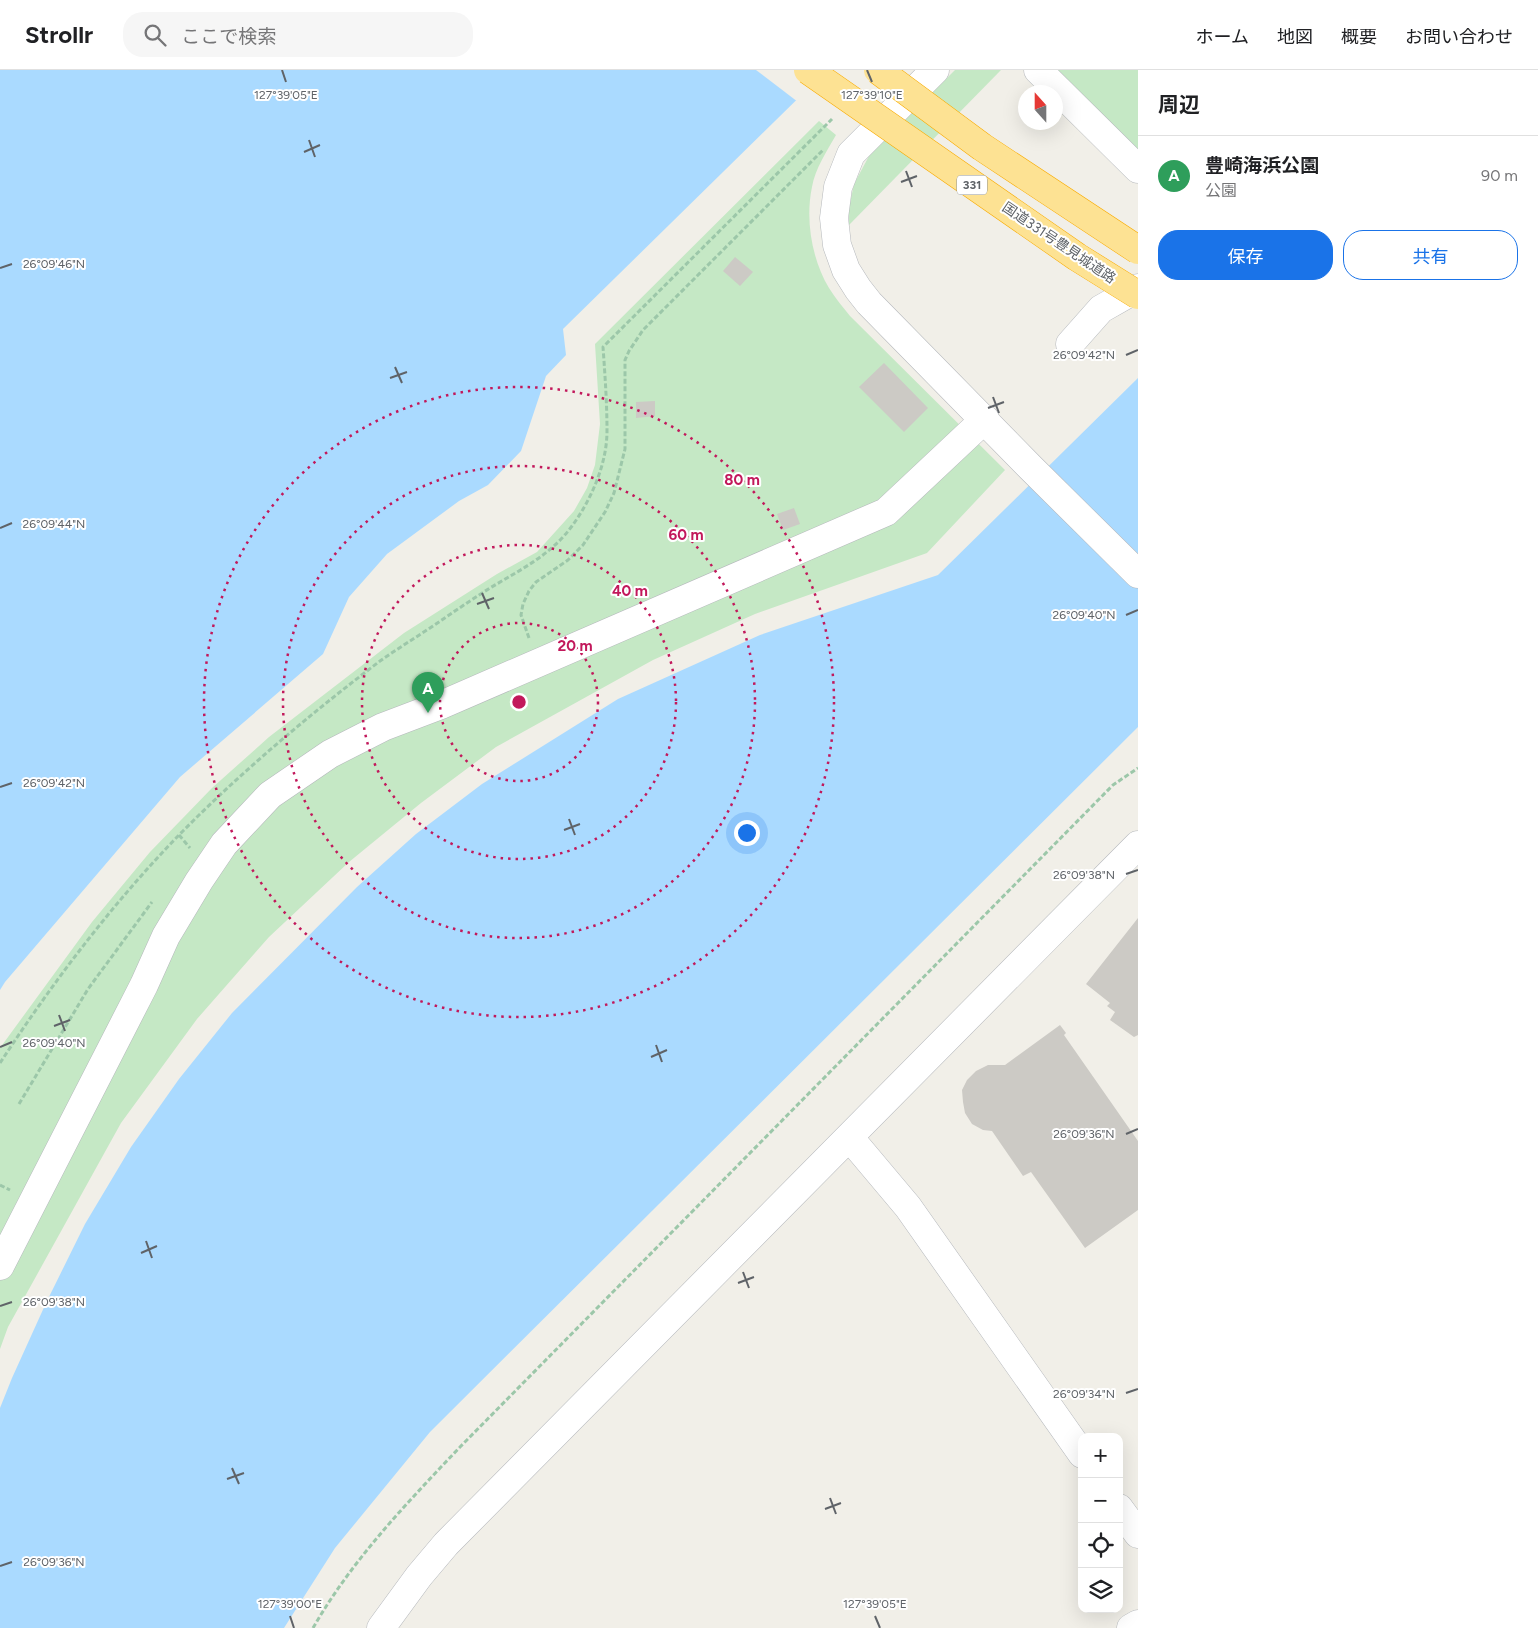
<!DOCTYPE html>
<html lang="ja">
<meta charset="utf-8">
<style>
:root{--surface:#fff;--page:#f6f6f6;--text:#202124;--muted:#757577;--line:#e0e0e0;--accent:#1a73e8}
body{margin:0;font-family:Figtree,"Noto Sans JP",sans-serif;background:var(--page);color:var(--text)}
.controls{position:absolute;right:15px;bottom:15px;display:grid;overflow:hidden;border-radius:10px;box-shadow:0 5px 20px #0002}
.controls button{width:45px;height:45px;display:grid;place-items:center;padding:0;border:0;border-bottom:1px solid var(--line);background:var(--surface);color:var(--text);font:25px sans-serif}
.compass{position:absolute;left:1018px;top:15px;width:45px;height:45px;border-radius:50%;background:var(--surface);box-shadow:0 5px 20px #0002;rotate:339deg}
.you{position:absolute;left:746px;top:762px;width:18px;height:18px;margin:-12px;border:4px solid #fff;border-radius:50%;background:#1a73e8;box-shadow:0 0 0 8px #1a73e833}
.badge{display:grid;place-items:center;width:32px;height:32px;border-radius:50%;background:var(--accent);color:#fff;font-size:16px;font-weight:700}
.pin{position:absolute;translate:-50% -41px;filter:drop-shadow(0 1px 2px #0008)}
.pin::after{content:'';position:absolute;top:26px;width:18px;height:15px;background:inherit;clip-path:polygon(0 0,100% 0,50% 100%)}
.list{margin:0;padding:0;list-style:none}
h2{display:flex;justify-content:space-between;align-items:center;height:65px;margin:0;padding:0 20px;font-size:21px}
h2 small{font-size:16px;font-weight:400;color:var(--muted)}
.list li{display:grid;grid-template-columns:32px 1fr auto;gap:15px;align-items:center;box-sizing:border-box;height:80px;padding:0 20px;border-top:1px solid var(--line)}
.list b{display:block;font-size:19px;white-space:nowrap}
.list p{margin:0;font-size:16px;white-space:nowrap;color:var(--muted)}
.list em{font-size:16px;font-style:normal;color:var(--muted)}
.actions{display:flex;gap:10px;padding:15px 20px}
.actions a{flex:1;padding:11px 0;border:1px solid var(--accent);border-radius:20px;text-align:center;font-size:18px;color:var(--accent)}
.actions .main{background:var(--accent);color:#fff}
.icon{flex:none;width:28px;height:28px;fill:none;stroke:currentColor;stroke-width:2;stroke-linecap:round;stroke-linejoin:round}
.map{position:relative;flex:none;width:1138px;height:1558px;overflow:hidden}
header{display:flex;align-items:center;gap:30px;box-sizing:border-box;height:70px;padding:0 25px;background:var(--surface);border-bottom:1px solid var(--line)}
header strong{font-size:24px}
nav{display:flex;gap:28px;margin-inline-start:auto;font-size:18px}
.search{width:350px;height:45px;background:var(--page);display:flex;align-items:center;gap:12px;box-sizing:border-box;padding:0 18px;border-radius:20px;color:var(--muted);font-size:19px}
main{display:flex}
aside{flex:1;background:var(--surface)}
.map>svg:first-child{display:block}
</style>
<header>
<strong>Strollr</strong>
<div class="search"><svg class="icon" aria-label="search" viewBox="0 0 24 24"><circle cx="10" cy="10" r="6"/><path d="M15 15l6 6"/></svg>ここで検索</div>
<nav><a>ホーム</a><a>地図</a><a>概要</a><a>お問い合わせ</a></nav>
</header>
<main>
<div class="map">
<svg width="1138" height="1558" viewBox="0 0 1138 1558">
<rect width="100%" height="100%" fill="#f1efe8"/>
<!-- green -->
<g fill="#c5e8c5">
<polygon points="955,0 1001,0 849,155 849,138 854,114 869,86"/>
<polygon points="1057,0 1138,0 1138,82"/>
<path d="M819,51L836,65C827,81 815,99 812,117C805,150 812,190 829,218C835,228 843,237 850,246L1005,400L927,483L755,544L653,590L496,677L421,733L349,792L269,867L197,949L121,1053L8,1257L0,1279V978L92,852L150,782L212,718L269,667L404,563L497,504L537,482L574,441L587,418L595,395L600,354L595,274Z"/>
</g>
<!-- water -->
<g fill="#aadaff">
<polygon points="0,0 827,0 563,259 566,285 546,306 521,381 488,415 459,431 387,484 349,527 323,584 180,707 5,912 0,920"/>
<polygon points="1138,308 1138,657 430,1362 335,1478 284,1558 0,1558 0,1338 12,1308 46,1233 85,1154 131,1077 179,1009 232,943 357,817 416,764 482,714 618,629 760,565 938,505"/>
</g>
<!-- pier -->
<polygon fill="#f1efe8" points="756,0 830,0 798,32"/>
<!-- building -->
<g fill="#cccac5">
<polygon points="735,187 753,202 740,216 723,201"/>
<polygon points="884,293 928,338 904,362 859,317"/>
<polygon points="655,331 655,346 636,348 636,332"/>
<polygon points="794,438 800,454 783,460 777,444"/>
<polygon points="1138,848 1138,965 1134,967 1110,950 1115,942 1107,936 1110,933 1086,914"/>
<polygon points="1060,955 1066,963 1064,965 1138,1071 1138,1140 1085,1178 1031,1102 1023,1106 992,1061 983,1060 972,1054 965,1043 963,1032 962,1020 967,1010 976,1001 988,995 1005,995"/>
</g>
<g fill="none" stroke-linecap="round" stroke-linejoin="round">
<!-- minor casing -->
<g stroke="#b5b8bc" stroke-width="29">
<g id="minor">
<polyline points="935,0 851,84 838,117 834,148 837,175 846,200 858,219 869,233 1031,398 1138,504"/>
<polyline points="1038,0 1138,99"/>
<polyline points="1070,274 1101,239 1138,218"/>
<polyline points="850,1068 908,1137 1082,1384"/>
<polyline points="0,1196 144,915 166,866 199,811 224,774 270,725 330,684 383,657 441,635 886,442 985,349"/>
<polyline points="1119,1438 1138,1464"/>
<polyline points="381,1558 419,1506 446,1474 1138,775"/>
<polyline points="1131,1558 1138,1554"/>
</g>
</g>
<!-- path -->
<g stroke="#9cc7a9" stroke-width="3" stroke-dasharray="5 2.5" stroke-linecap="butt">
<polyline points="529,568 521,545 523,534 529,521 536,512 568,490 583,475 605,442 614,423 625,379 625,290 629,281 643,260 823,80"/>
<polyline points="179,765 190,778"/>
<path d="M0,993C53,912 112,834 179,765C241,702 309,645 380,591C397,579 415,568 433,556C452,543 471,530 490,518C520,500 551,485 572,456C591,430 607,394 607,361C607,333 605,305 603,277L832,49"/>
<polyline points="19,1034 88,919 152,832"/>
<polyline points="0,1115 10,1120"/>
<path d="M313,1558C352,1490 406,1434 460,1377L1113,715L1138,698"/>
</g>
<!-- minor -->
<use href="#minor" stroke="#fff" stroke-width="28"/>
<!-- highway-bridge casing -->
<g stroke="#f9ab00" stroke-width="29" stroke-linecap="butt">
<g id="highway-bridge">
<polyline points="808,0 1077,187 1138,225"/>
<polyline points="878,0 982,77 1138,180"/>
</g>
</g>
<!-- highway-bridge -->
<use href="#highway-bridge" stroke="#fde293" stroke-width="28"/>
</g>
<!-- ticks -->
<path fill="none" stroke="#5f6368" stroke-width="2" d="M282,0L286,12M867,0L872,12M309,70L315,87M304,82L320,75M906,101L912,117M901,112L917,106M0,198L12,194M1126,285L1138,280M395,297L402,313M390,308L407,302M993,327L999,343M988,338L1004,332M0,458L12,453M482,523L489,539M477,534L494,528M1126,545L1138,540M0,717L12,713M569,749L575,765M564,760L580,754M1126,804L1138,800M59,945L65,961M54,956L70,950M656,975L662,992M0,977L12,972M651,987L667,980M1126,1064L1138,1059M146,1171L152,1188M141,1183L157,1176M743,1202L749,1218M738,1213L754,1207M0,1236L12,1232M1126,1323L1138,1319M232,1398L239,1414M227,1409L244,1403M830,1428L836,1444M825,1439L841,1433M0,1496L12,1492M290,1546L294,1558M875,1546L880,1558"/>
<!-- distance rings -->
<g fill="none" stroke="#c2185b" stroke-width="2.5" stroke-dasharray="2.5 5">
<circle cx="519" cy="632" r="79"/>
<circle cx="519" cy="632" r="157"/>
<circle cx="519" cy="632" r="236"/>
<circle cx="519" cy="632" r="315"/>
</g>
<g text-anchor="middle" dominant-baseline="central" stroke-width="4" stroke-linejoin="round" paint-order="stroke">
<!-- shield labels -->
<rect fill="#fff" stroke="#8f9295" stroke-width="1" x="957" y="105.5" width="30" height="19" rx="4"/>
<g font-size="12" font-weight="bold" fill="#5f6368">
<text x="972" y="115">331</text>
</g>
<!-- street labels -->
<g font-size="14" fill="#5f6368" stroke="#fff">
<text transform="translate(1059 173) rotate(34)">国道331号豊見城道路</text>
</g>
</g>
<g font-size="12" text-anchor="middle" fill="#5f6368" stroke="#fff" stroke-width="4" stroke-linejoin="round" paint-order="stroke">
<text x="286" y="29">127°39'05"E</text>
<text x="872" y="29">127°39'10"E</text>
<text x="54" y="198">26°09'46"N</text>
<text x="1084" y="289">26°09'42"N</text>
<text x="54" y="458">26°09'44"N</text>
<text x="1084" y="549">26°09'40"N</text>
<text x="54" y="717">26°09'42"N</text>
<text x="1084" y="809">26°09'38"N</text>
<text x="54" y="977">26°09'40"N</text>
<text x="1084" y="1068">26°09'36"N</text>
<text x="54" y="1236">26°09'38"N</text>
<text x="1084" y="1328">26°09'34"N</text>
<text x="54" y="1496">26°09'36"N</text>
<text x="290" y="1538">127°39'00"E</text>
<text x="875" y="1538">127°39'05"E</text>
</g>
<circle cx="519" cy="632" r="8" fill="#c2185b" stroke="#fff" stroke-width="2.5"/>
<g font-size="15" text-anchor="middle" font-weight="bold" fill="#c2185b" stroke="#fff" stroke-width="4" stroke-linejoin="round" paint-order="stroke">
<text x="742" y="415">80 m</text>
<text x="686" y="470">60 m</text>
<text x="630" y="526">40 m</text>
<text x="575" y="581">20 m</text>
</g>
</svg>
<div class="controls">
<button>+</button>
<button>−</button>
<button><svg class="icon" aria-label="locate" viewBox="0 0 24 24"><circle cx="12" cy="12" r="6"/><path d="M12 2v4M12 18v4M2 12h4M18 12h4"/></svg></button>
<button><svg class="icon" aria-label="layers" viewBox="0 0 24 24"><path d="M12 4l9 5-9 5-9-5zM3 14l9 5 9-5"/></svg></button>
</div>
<svg class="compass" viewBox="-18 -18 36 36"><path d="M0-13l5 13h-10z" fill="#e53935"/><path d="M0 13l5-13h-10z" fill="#757577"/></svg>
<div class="you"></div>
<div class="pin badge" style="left:428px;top:643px;background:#2e9e5b">A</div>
</div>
<aside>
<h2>周辺<small></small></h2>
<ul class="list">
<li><span class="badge" style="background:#2e9e5b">A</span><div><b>豊崎海浜公園</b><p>公園</p></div><em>90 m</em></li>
</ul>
<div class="actions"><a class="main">保存</a><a>共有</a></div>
</aside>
</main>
